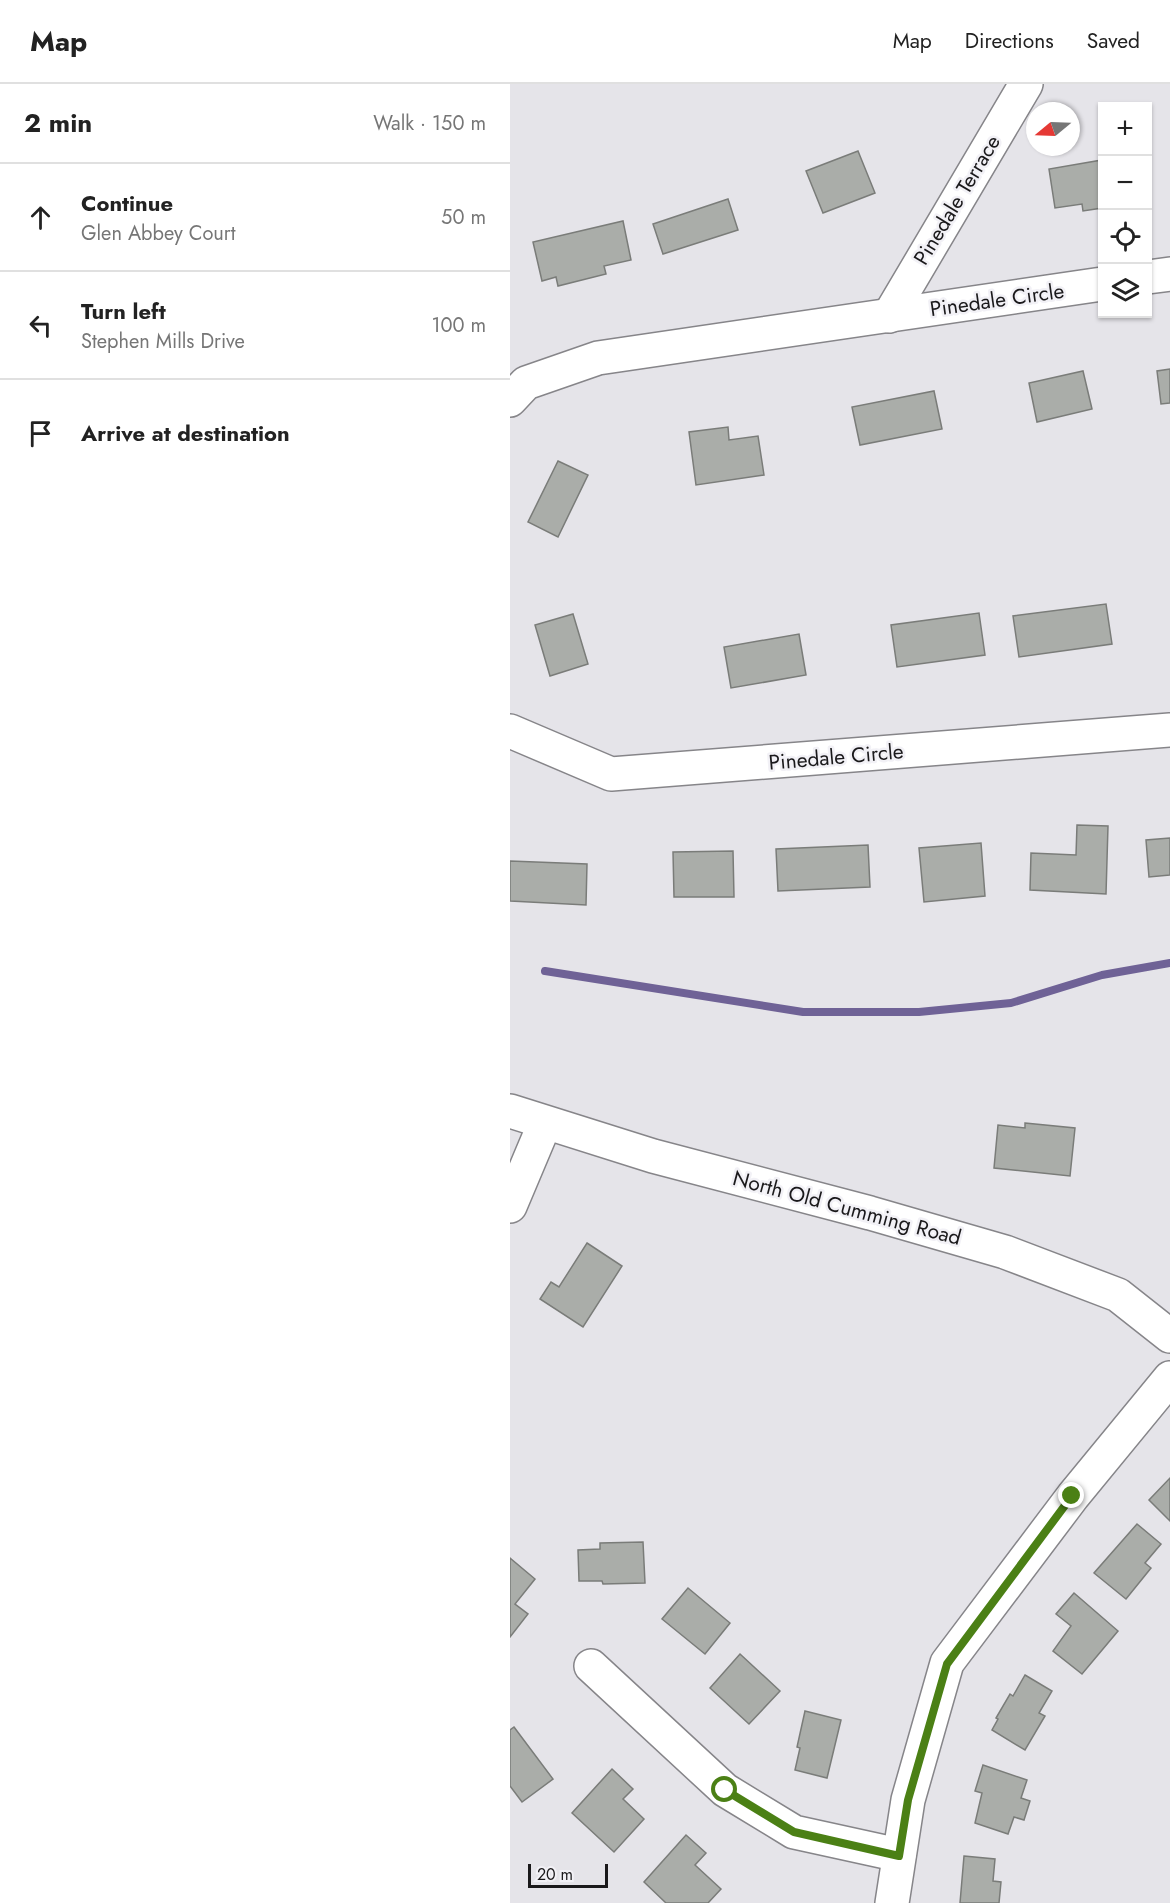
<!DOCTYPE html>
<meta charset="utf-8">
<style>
:root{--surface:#fff;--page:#f6f6f6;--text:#222;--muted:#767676;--line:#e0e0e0}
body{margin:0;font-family:Jost,sans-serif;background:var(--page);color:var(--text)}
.controls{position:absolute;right:18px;top:18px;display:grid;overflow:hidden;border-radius:0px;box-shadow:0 2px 4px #0004}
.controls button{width:54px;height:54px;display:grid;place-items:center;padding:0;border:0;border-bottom:2px solid var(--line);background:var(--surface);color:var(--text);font:30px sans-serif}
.compass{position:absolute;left:516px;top:18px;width:54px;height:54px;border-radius:50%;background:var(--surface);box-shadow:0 2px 4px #0004;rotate:251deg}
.scale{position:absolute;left:18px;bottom:15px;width:80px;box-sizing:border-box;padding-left:6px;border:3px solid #1a191b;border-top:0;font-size:16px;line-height:21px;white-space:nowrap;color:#1a191b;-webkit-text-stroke:4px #f2f1f6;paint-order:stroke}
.stop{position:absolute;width:18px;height:18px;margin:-14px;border:4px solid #4b8015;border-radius:50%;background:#fff}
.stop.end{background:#4b8015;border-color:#fff;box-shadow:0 2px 6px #0008}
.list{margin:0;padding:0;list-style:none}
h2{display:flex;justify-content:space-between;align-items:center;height:78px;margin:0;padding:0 24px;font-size:26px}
h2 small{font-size:20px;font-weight:400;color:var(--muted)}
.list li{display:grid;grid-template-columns:39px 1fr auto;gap:18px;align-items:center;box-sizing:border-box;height:108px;padding:0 24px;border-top:2px solid var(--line)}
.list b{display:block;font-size:22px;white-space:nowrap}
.list p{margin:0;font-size:20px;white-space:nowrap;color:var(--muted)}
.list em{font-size:20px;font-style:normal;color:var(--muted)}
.icon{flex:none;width:33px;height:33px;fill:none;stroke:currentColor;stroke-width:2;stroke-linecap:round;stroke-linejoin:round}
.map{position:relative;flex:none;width:660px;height:1819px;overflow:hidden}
header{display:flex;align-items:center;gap:36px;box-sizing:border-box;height:84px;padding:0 30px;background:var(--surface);border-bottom:2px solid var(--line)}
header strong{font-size:28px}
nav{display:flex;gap:33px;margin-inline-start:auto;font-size:21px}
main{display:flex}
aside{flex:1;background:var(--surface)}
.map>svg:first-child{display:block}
</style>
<header>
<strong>Map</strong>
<nav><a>Map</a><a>Directions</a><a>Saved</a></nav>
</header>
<main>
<aside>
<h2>2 min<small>Walk · 150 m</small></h2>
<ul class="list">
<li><svg class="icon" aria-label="ahead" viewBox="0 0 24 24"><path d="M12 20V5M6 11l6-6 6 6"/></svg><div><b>Continue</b><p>Glen Abbey Court</p></div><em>50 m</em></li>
<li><svg class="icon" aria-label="left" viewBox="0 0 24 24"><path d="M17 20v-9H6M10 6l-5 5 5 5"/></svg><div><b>Turn left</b><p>Stephen Mills Drive</p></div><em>100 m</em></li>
<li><svg class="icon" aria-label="arrive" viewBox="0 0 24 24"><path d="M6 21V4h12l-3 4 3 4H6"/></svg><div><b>Arrive at destination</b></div></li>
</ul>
</aside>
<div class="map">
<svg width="660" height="1819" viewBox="0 0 660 1819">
<rect width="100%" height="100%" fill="#e5e4e9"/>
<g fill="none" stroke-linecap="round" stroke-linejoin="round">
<!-- stream -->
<polyline stroke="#6f6296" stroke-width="8" points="35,887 293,928 409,928 501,919 592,891 660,879"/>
</g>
<!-- building -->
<g fill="#aaada9" stroke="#7a7c79" stroke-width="1.5">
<polygon points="348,67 365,109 313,129 296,87"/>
<polygon points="592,76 592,124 573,127 572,120 545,124 539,85"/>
<polygon points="218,115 228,146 153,170 143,140"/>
<polygon points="113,137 121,176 94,182 96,190 48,202 46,193 32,197 23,158"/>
<polygon points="660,285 660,319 651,320 647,287"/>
<polygon points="573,287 582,325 527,338 519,299"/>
<polygon points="424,307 432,345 350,361 342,323"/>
<polygon points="218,343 219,356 248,352 254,391 186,401 179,348"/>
<polygon points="48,377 78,391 48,453 18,438"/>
<polygon points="596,520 602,560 509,573 503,532"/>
<polygon points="469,529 475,571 387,583 381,541"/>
<polygon points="63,530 78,580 40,592 25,541"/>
<polygon points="289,550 296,591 221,604 214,563"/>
<polygon points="567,741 598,742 596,810 520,806 521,769 566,771"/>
<polygon points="660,754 660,791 639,793 636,756"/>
<polygon points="471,759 475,812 414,818 409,764"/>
<polygon points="358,761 360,803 268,807 266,765"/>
<polygon points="223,767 224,813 164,813 163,768"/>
<polygon points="0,777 77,780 76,821 0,817"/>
<polygon points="515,1039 565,1044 560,1092 484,1084 488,1041 515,1044"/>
<polygon points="77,1159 112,1182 73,1243 30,1215 41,1198 49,1203"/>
<polygon points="660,1394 660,1437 639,1416"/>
<polygon points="627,1440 651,1460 635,1479 641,1484 616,1515 584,1489"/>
<polygon points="133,1458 135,1499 93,1500 92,1497 69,1497 68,1466 90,1465 90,1459"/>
<polygon points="0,1474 25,1495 5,1520 18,1530 0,1553"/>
<polygon points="178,1504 220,1539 195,1570 152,1535"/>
<polygon points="564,1509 608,1547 572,1590 543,1567 561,1542 546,1530"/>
<polygon points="230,1570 270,1607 239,1640 200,1604"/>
<polygon points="515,1591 542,1607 529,1629 535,1632 515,1666 482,1646 488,1635 486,1634 500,1610 503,1612"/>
<polygon points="295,1627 331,1636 317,1694 285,1686 290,1664 287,1663"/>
<polygon points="4,1643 43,1695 12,1718 0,1702 0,1646"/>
<polygon points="473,1681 517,1696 511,1714 520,1717 514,1736 504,1733 498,1750 465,1739 472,1709 465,1707"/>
<polygon points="102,1685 123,1705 113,1715 134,1735 104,1768 62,1729"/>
<polygon points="176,1751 196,1769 185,1781 211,1805 198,1819 156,1819 134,1798"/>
<polygon points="454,1772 485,1775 483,1797 491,1798 489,1819 450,1819"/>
</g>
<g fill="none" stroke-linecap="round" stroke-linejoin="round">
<!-- minor casing -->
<g stroke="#868589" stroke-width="36">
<g id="minor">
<polyline points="638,193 660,190"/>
<polyline points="379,232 516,0"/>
<polyline points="0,316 16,299 88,274 592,200"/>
<polyline points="0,647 101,690 660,646"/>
<polyline points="0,1027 143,1072 360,1129 495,1168 608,1211 660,1252"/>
<polyline points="0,1122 35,1039"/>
<polyline points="81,1582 215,1706 284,1748 389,1771"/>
<polyline points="382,1819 398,1716 437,1579 563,1412 660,1294"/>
</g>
</g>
<!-- minor -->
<use href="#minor" stroke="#fff" stroke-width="33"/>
</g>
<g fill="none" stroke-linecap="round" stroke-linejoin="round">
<!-- route -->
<polyline stroke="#4b8015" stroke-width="8" points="215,1706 284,1748 389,1772 398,1716 437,1580 562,1412"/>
</g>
<g text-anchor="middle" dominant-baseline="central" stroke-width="5" stroke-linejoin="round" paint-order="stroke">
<!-- street labels -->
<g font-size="21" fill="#1a191b" stroke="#f2f1f6">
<text transform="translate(447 116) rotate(-59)">Pinedale Terrace</text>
<text transform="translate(487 216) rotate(-8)">Pinedale Circle</text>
<text transform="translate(326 673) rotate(-5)">Pinedale Circle</text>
<text transform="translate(337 1124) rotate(15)">North Old Cumming Road</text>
</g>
</g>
</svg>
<div class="controls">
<button>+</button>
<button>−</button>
<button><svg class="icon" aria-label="locate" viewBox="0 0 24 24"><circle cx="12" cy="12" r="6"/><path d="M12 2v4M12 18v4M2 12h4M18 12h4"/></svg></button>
<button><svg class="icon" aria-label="layers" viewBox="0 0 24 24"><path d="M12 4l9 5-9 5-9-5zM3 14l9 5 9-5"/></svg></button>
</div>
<svg class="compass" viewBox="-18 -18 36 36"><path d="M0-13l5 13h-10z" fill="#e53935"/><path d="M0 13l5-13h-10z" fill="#767676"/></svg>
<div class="scale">20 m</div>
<div class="stop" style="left:215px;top:1706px"></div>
<div class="stop end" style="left:562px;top:1412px"></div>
</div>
</main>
